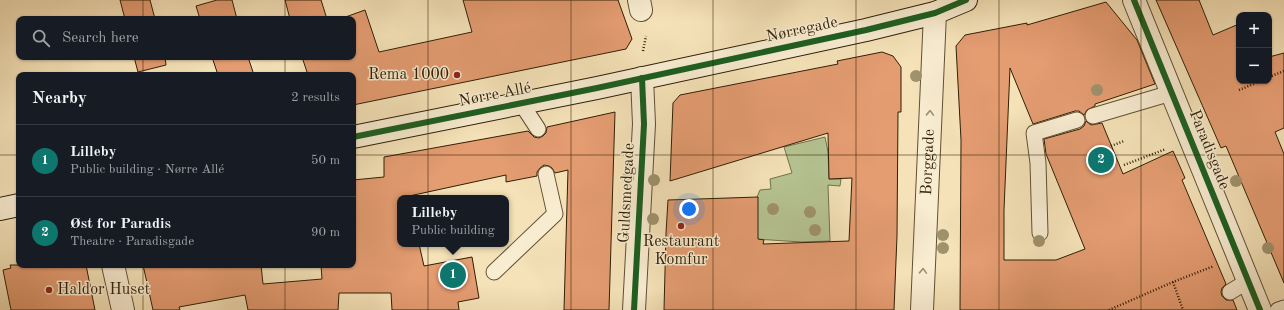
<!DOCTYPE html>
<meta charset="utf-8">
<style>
:root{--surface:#171b24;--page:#20242c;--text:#f1f3f6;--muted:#9ea1a6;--line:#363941;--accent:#0f766e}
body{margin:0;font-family:"Old Standard TT",serif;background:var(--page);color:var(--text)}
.controls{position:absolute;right:12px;top:12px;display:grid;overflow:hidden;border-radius:8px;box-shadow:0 1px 3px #0004}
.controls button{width:36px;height:36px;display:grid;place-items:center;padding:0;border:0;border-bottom:1px solid var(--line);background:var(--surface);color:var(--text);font:20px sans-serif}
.you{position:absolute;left:689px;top:209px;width:14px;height:14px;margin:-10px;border:3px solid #fff;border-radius:50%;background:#1a73e8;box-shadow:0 0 0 6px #1a73e833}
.badge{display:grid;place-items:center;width:26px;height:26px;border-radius:50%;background:var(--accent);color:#fff;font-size:13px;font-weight:700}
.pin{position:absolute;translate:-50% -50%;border:2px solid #fff;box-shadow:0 1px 4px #0006}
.popup{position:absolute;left:397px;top:195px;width:112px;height:52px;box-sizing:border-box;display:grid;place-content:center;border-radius:8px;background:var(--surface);filter:drop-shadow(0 1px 3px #0005);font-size:13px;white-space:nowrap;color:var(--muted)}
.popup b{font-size:15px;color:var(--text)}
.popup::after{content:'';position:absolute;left:50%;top:100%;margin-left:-8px;border:8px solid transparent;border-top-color:var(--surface)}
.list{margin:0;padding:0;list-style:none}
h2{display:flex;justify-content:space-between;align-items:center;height:52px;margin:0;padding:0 16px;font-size:17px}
h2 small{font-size:13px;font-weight:400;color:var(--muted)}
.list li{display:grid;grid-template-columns:26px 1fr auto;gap:12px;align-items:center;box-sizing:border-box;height:72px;padding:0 16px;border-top:1px solid var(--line)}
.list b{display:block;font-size:15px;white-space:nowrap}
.list p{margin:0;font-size:13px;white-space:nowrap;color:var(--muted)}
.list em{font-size:13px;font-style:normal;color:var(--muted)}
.icon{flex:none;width:22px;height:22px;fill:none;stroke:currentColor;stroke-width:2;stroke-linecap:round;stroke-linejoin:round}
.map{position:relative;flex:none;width:1284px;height:310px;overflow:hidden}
.search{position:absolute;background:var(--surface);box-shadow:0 1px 3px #0004;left:16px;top:16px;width:340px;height:44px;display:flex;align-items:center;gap:10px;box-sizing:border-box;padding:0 14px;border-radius:8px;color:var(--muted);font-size:15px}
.panel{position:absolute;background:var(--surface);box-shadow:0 1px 3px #0004;left:16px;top:72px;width:340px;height:196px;border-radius:8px}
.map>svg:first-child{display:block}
</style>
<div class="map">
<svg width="1284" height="310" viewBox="0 0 1284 310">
<rect width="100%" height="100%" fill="#f5e2b8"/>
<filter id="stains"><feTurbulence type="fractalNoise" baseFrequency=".005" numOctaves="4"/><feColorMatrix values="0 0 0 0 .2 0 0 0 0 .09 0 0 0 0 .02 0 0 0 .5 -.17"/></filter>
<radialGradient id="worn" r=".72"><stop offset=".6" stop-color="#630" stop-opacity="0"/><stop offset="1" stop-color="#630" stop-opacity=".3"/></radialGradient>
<!-- green -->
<polygon fill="#b6c493" stroke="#72724c" points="825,137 828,152 829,179 841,179 840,186 828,185 830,241 802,242 755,239 757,197 760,190 771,189 770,179 792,173 784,147"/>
<!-- building -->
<g fill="#e49c71" stroke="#2f1f05">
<polygon points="120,0 150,0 155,19 125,19"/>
<polygon points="217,0 232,0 237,19 200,19 196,6"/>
<polygon points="285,0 321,0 327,19 290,19"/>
<polygon points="463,0 618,0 632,39 626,49 353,105 353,75 308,75 302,57 353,57 353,19 340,19 365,10 379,52 472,32"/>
<polygon points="1156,0 1199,0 1213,35 1239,24 1239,81 1269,81 1269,57 1284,53 1284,128 1275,132 1284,154 1284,283 1226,146 1221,148"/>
<polygon points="1106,2 1137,40 1155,84 1095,104 1095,106 1087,110 1084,115 1079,111 1075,111 1033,124 1010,68 1004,210 1004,260 1056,260 1085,249 1046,154 1044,139 1080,129 1084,126 1086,121 1091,125 1102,123 1123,174 1173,151 1185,178 1182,180 1226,284 1222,288 1221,292 1222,296 1226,300 1233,300 1237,310 960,310 961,140 956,46 965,35 1027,23 1027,25"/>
<polygon points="882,52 893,56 901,67 901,112 898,112 897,236 894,310 664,310 666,233 668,200 758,197 758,239 764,240 763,244 849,241 852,178 829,179 828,133 670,181 673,103 680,95 838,64 837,61"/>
<polygon points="134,57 165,57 166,65 138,72"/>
<polygon points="212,57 248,57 254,75 218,75"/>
<polygon points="615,112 609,310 564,310 568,170 555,173 552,168 549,166 544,165 540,168 537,172 537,176 506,182 506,175 400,198 400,244 419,244 424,266 472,257 479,298 458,302 459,310 392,310 391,293 339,293 338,310 248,310 245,295 179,307 180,310 153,310 143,265 261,265 263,284 322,279 321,265 353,265 353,180 384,177 384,157 528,131 534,137 539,138 543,136 546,133 547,127"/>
<polygon points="10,265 86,265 95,310 11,310 3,270 11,268"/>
</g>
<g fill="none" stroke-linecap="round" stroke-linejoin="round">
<!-- lane casing -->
<g stroke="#605032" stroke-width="17">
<g id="lane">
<polyline points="521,103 538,129"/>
<polyline points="1093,116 1171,93"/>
<polyline points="1040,233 1038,163 1034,133 1077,120"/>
<polyline points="494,272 555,214 546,174"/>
<polyline points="1230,292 1248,281"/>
<polyline points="1278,310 1284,308"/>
</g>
</g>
<!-- street casing -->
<g stroke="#605032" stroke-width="24">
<g id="street">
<polyline points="639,0 641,10"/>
<polyline points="1134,0 1260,310"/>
<polyline points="113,265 123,310"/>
<polyline points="634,310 644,124 642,78"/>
<path id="s1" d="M922,310L935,13"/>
</g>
</g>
<!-- secondary casing -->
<g stroke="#2f1f05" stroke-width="24">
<g id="secondary">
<polyline points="353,137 597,88 866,30 935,13 966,0"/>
<polyline points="0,209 19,205"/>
</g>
</g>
<!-- path -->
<g stroke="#2f1f05" stroke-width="2.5" stroke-dasharray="1 2" stroke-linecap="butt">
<polyline points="643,51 646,36"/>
<polyline points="1269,77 1284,71"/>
<polyline points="1239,90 1261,81"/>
<polyline points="1111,146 1124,141"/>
<polyline points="1124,165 1166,149"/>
<polyline points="1173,282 1183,310"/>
<polyline points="1109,310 1173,282 1214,266"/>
</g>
<!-- lane -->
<use href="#lane" stroke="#f8ecd1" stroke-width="15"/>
<!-- street -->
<use href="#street" stroke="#f8ecd1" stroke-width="22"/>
<!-- secondary -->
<use href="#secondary" stroke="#f8ecd1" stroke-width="22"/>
<!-- cycleway casing -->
<g stroke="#f8ecd1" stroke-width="8">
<g id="cycleway">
<polyline points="1134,0 1260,310"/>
<polyline points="353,137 597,88 866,30 935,13 966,0"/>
<polyline points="634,310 644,124 642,78"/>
</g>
</g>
<!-- cycleway -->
<use href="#cycleway" stroke="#1b5e20" stroke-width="6"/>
</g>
<!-- trees -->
<g fill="#9f926d">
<circle cx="916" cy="76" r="6"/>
<circle cx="1097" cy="90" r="6"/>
<circle cx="628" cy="178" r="6"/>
<circle cx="654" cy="180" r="6"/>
<circle cx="1236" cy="181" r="6"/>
<circle cx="773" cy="209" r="6"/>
<circle cx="810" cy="212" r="6"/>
<circle cx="653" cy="219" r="6"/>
<circle cx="815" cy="230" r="6"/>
<circle cx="943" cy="235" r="6"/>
<circle cx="1039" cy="241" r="6"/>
<circle cx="943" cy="248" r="6"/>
<circle cx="1268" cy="248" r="6"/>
</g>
<!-- one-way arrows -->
<defs><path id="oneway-chevron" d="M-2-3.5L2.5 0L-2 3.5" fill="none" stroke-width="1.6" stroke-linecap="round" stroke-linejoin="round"/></defs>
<g stroke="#9e9075">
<use href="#oneway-chevron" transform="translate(930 113) rotate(-88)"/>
<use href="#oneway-chevron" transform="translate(923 271) rotate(-88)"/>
</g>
<!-- grid -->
<path fill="none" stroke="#2f1f05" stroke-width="1" stroke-opacity="0.55" d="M143,0V19M285,0V19M428,0V310M571,0V310M713,0V310M856,0V310M999,0V310M1141,0V310M143,57V75M285,57V75M0,155H19M353,155H1284M143,265V310M285,265V310"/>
<!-- markers -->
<g fill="#8f2418" stroke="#f8ecd1" stroke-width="1.5">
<circle cx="457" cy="75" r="4"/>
<circle cx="681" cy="226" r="4"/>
<circle cx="49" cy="290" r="4"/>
</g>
<g text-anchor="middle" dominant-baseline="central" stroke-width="3" stroke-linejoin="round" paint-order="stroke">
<!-- street labels -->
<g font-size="16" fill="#2f1f05" stroke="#f8ecd1">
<text transform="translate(802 30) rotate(-12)">Nørregade</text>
<text transform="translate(495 95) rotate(-11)">Nørre Allé</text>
<text transform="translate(1209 150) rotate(68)">Paradisgade</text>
<text stroke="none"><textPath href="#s1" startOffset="148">Borggade</textPath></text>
<text transform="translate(627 193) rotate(-87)">Guldsmedgade</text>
</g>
<!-- poi labels -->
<g font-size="16" fill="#2f1f05" stroke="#f8ecd1" text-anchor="end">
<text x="449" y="75">Rema 1000</text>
<text x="681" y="242" text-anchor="middle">Restaurant<tspan x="681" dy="18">Komfur</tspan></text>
<text x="57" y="290" text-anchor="start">Haldor Huset</text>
</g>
</g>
<rect width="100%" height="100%" filter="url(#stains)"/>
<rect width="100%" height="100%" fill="url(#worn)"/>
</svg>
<div class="controls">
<button>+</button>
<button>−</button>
</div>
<div class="you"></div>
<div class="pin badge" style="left:453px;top:275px">1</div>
<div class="popup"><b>Lilleby</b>Public building</div>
<div class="pin badge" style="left:1101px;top:160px">2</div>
<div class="search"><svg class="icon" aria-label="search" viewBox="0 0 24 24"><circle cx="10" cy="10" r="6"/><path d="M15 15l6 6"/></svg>Search here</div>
<section class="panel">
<h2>Nearby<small>2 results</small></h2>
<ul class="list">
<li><span class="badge">1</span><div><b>Lilleby</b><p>Public building · Nørre Allé</p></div><em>50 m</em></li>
<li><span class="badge">2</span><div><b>Øst for Paradis</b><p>Theatre · Paradisgade</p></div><em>90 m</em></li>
</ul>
</section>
</div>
